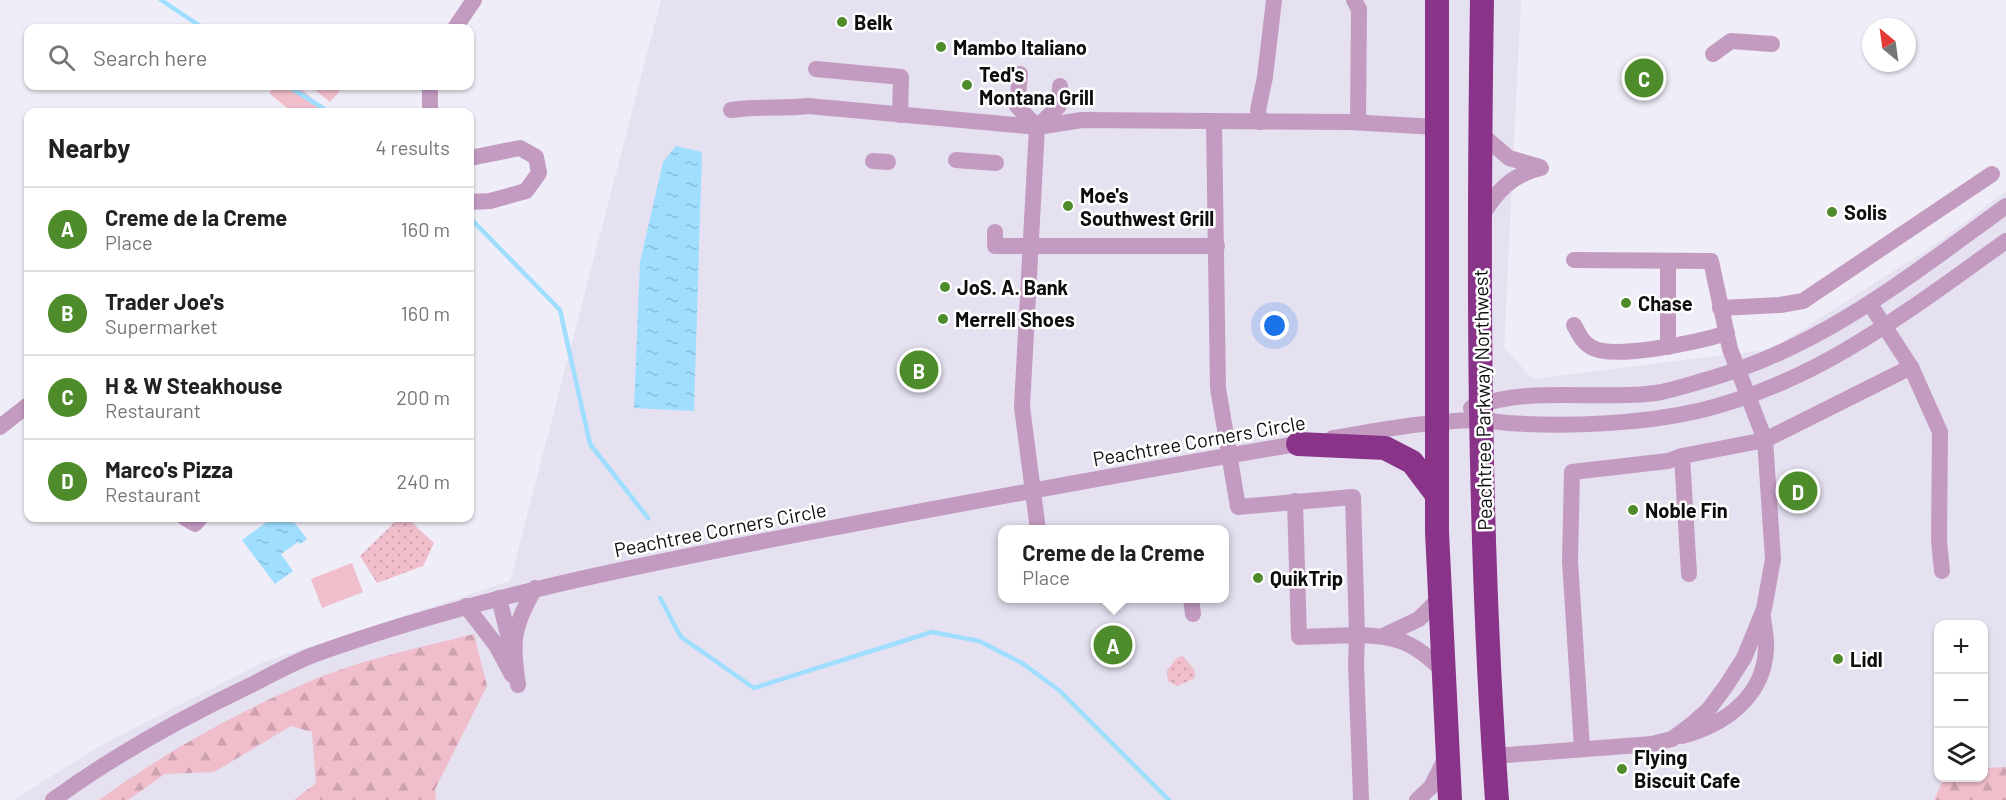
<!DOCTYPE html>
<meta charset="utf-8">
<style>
:root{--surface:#fff;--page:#f6f6f6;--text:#222;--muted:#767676;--line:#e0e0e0;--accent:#4e8b2a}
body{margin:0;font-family:Barlow,sans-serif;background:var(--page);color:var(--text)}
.controls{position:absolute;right:18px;bottom:18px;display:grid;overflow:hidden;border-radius:12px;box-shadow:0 2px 4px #0004}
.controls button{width:54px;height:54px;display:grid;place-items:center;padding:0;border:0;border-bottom:2px solid var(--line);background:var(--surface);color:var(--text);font:30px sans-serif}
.compass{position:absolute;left:1862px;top:18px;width:54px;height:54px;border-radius:50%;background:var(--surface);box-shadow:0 2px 4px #0004;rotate:331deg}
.you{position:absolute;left:1275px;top:326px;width:21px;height:21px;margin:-15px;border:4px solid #fff;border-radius:50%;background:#1a73e8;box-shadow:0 0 0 9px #1a73e833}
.badge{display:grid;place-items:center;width:39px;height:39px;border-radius:50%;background:var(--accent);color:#fff;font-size:20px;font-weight:700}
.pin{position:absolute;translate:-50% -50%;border:3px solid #fff;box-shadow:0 2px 6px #0006}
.popup{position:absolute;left:998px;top:525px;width:231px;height:78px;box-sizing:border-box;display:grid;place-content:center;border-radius:12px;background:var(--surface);filter:drop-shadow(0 2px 4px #0005);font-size:20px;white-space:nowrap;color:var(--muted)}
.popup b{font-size:22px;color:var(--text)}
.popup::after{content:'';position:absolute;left:50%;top:100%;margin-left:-12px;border:12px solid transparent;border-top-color:var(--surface)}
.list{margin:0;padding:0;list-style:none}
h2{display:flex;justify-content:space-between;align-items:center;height:78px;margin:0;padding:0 24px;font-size:26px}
h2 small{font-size:20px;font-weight:400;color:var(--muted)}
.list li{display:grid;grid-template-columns:39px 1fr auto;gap:18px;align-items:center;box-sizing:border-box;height:84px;padding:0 24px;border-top:2px solid var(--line)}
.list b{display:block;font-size:22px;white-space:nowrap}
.list p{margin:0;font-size:20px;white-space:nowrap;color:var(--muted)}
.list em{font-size:20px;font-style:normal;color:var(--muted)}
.icon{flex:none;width:33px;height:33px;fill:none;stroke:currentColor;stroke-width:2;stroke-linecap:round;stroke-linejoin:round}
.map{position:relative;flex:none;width:2006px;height:800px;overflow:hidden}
.search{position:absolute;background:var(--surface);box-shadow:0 2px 4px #0004;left:24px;top:24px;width:450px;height:66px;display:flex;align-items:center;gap:15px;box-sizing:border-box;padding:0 21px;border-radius:12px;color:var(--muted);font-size:22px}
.panel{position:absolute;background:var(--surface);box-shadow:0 2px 4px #0004;left:24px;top:108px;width:450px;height:414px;border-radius:12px}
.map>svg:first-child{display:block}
</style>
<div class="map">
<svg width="2006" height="800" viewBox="0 0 2006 800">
<defs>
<pattern id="forest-firs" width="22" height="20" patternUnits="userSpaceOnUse" patternTransform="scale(1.5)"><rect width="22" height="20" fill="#f0bdcb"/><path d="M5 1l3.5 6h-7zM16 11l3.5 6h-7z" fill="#cda1ad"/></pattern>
<pattern id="park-dots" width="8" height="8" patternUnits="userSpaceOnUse" patternTransform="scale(1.5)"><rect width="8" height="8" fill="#f0bdcb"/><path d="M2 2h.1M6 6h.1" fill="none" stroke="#cda1ad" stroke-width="1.8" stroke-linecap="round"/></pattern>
<pattern id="water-ripples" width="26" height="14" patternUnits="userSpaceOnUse" patternTransform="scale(1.5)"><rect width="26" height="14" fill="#a0deff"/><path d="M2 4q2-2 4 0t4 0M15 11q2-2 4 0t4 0" fill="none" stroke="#89bdda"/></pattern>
</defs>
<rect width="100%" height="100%" fill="#efedf7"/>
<!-- built -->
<path fill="#e5e1f1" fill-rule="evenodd" d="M661,0H1521L1504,348L1533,379L1772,349L1936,244L2006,191V800H13L107,742L264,662L510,581ZM1002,530H1224V598H1002ZM1938,624H1984V778H1938Z"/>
<!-- grass -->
<g fill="#f0bdcb">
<polygon points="275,86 297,86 325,109 322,112 292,112 269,93"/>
<polygon points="310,86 344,86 330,102"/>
<polygon points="352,563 363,592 322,608 311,579"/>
</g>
<!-- forest -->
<g fill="url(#forest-firs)">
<path d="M474,634L487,686L435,789L436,800H294L316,783L312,732L291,726L214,772L165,774L128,800H99C163,754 233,714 306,683C359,660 418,648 474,634Z"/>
<polygon points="2006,767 2006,800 1934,800 1944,778 1984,778 1984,768"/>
</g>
<!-- park -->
<g fill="url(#park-dots)">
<polygon points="399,518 407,518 434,543 423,566 377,583 360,556"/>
<polygon points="1183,656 1195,671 1195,678 1177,686 1168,681 1167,670 1177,658"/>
</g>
<!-- water -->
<g fill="url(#water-ripples)">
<polygon points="676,146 702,152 694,411 634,408 640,262 663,162"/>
<polygon points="272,518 291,518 307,539 300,544 298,542 281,554 293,571 275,584 242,540"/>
</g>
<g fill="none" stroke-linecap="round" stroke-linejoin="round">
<!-- stream -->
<g stroke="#a0deff" stroke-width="4.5">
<polyline points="161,0 203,28"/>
<polyline points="288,86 329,112"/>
<polyline points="470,218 560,310 590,444 648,518"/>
<polyline points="660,598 681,637 754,688 932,632 979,641 1022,663 1060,691 1169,800"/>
</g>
<!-- minor -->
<g stroke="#c39bc1" stroke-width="16">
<polyline points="1354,0 1359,9 1358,122"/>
<polyline points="455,28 474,0"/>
<polyline points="1713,54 1731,41 1772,44"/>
<polyline points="816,69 901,77 900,115"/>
<polyline points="1020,74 1017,106 1037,127"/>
<polyline points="430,86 430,112"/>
<path d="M731,110C757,106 782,109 808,106L1037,127L1082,120L1350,122L1435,127"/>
<path d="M1214,122L1218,388L1238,507L1353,497L1357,635C1398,636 1414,642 1443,671"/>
<polyline points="1260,122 1258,110 1265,77 1274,0"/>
<polyline points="1481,134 1509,158 1540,167"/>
<polyline points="470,158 520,148 536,157 539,173 526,191 490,201 470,202"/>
<polyline points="956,160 996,163"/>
<polyline points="873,161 888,162"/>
<path d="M1481,217C1496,192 1512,174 1541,168"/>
<polyline points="995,232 995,246 1217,246"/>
<polyline points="1668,261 1668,347"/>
<polyline points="1870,304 1911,367 1940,432 1939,541 1942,571"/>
<polyline points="1720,308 1780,305 1803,301 1992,174"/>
<path d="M1574,325C1579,334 1582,342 1591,347C1612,361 1702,341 1727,333"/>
<path d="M1471,408C1530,385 1595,401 1656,393C1674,390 1691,384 1709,379C1824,346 1911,275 2006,206"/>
<polyline points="0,427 28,405"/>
<path d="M1333,438C1381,430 1428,421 1477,420C1487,420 1498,422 1508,423C1567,427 1641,424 1698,411C1817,383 1909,310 2006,241"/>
<polyline points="1295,501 1299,637 1357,635 1356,664 1361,800"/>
<polyline points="185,518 195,524 200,518"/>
<polyline points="1038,530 1022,407 1037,127 1059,106 1060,86"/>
<polyline points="1689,574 1682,456 1765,440 1911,367"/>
<polyline points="499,598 511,647"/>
<polyline points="1191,598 1193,614"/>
<polyline points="466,606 496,645 512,675"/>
<polyline points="1383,636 1419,619 1441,597"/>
<path d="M518,685C511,641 513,627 535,588"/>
<path d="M1682,736C1724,725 1764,697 1766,649C1767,639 1764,627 1763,617"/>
<polyline points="1582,748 1570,561 1572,472 1668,461 1682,456"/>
<polyline points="1494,756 1652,744 1672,739 1691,725 1709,709 1726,686 1744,658 1764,609 1773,559 1765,440 1730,349 1711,261 1574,260"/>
<path d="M53,800C113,756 180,719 247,687C269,676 290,664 313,655C471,598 635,566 800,534C969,502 1138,471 1308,442"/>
<polyline points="1417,800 1431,787 1445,759"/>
</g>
<!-- highway -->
<g stroke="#893488" stroke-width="24">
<polyline points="1437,0 1437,532 1450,800"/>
<path d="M1482,0C1478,267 1478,534 1497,800"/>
<polyline points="1298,444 1385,448 1412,462 1437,495"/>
</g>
</g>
<!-- markers -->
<g fill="#4e8b2a" stroke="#fff" stroke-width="2">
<circle cx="842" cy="22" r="6"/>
<circle cx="941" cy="47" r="6"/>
<circle cx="967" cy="85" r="6"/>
<circle cx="1068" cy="206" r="6"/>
<circle cx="1832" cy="212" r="6"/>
<circle cx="945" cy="287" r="6"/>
<circle cx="1626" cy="303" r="6"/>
<circle cx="943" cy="319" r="6"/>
<circle cx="1633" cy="510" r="6"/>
<circle cx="1258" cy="578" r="6"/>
<circle cx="1838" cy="659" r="6"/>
<circle cx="1622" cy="769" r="6"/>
</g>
<g text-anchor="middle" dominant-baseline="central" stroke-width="5" stroke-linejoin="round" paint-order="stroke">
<!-- poi labels -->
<g font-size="20" font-weight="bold" fill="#0e0e11" stroke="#fff" text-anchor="start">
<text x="854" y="22">Belk</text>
<text x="953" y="47">Mambo Italiano</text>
<text x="979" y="74">Ted's<tspan x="979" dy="23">Montana Grill</tspan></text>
<text x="1080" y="195">Moe's<tspan x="1080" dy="23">Southwest Grill</tspan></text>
<text x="1844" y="212">Solis</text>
<text x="957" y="287">JoS. A. Bank</text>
<text x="1638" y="303">Chase</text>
<text x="955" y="319">Merrell Shoes</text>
<text x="1645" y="510">Noble Fin</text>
<text x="1270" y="578">QuikTrip</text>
<text x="1850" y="659">Lidl</text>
<text x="1634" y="757">Flying<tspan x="1634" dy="23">Biscuit Cafe</tspan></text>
</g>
<!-- street labels -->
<g font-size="20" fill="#0e0e11" stroke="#fff">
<text transform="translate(1482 400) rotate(-91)">Peachtree Parkway Northwest</text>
<text transform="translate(1199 440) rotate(-10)">Peachtree Corners Circle</text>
<text transform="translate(720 529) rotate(-11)">Peachtree Corners Circle</text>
</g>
</g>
</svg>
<div class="controls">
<button>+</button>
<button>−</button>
<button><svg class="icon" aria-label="layers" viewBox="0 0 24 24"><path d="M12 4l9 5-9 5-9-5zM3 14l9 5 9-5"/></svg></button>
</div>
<svg class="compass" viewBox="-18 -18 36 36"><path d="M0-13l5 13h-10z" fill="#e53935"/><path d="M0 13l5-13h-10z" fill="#767676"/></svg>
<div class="you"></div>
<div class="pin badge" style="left:1113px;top:645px">A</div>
<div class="popup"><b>Creme de la Creme</b>Place</div>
<div class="pin badge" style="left:919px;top:370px">B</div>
<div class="pin badge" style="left:1644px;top:78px">C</div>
<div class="pin badge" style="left:1798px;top:491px">D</div>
<div class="search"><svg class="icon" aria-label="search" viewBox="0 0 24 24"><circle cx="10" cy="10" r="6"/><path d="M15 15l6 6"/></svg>Search here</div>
<section class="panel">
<h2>Nearby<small>4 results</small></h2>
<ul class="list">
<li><span class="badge">A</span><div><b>Creme de la Creme</b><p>Place</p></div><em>160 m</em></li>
<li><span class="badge">B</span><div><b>Trader Joe's</b><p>Supermarket</p></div><em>160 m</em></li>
<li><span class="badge">C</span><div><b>H &amp; W Steakhouse</b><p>Restaurant</p></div><em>200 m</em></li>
<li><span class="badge">D</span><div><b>Marco's Pizza</b><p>Restaurant</p></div><em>240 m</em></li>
</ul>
</section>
</div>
